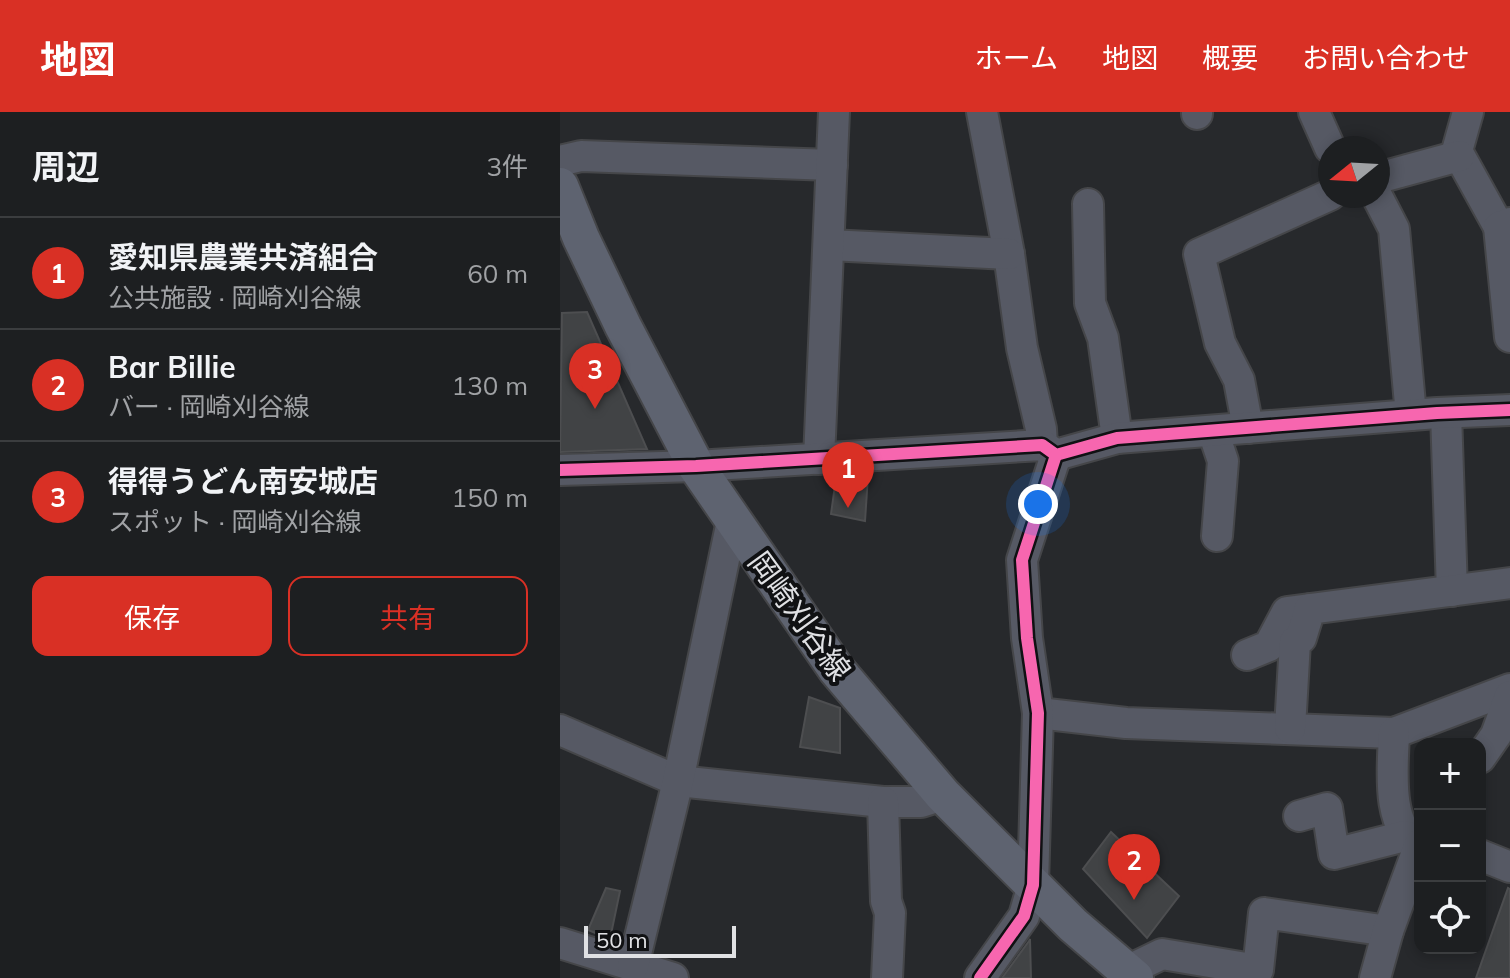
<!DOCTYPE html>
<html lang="ja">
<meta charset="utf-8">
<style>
:root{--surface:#1d1f21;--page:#25272a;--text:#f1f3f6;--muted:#a0a2a5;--line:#3b3d3f;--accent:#d93025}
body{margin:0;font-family:Mulish,"Noto Sans JP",sans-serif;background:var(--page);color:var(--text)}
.controls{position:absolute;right:24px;bottom:24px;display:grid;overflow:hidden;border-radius:16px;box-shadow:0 4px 12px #0003}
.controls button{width:72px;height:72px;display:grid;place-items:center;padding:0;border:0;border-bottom:2px solid var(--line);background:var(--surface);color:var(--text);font:40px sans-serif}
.compass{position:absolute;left:758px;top:24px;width:72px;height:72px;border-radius:50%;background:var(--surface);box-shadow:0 4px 12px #0003;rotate:252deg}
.scale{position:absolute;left:24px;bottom:20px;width:152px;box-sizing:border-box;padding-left:8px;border:4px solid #e0e1e4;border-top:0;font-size:22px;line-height:28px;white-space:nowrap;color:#e0e1e4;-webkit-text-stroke:6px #101113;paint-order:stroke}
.you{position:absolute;left:478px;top:392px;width:28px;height:28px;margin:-20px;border:6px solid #fff;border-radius:50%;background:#1a73e8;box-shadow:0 0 0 12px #1a73e833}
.badge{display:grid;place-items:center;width:52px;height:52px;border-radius:50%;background:var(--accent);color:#fff;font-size:26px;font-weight:700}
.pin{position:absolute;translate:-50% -66px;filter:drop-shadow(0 2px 4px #0008)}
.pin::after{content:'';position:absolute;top:42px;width:28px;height:24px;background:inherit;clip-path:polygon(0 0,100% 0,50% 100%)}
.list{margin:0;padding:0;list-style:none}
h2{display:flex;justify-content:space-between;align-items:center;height:104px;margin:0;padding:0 32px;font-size:34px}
h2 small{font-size:26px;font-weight:400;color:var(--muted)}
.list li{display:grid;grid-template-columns:52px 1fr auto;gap:24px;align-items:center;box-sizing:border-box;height:112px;padding:0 32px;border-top:2px solid var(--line)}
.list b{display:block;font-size:30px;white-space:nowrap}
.list p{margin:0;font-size:26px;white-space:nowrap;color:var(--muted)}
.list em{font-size:26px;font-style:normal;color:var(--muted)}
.actions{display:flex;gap:16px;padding:24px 32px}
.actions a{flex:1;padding:18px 0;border:2px solid var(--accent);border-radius:16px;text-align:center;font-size:28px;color:var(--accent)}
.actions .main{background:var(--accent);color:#fff}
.icon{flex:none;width:44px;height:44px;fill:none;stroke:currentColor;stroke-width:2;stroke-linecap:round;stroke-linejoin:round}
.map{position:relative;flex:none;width:950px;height:866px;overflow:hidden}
header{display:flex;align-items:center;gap:48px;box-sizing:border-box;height:112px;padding:0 40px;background:var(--accent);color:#fff}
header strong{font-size:38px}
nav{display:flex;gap:44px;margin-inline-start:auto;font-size:28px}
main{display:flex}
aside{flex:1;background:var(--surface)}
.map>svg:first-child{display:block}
</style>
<header>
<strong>地図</strong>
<nav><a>ホーム</a><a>地図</a><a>概要</a><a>お問い合わせ</a></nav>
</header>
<main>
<aside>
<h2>周辺<small>3件</small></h2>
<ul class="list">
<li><span class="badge">1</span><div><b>愛知県農業共済組合</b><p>公共施設 · 岡崎刈谷線</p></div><em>60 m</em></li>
<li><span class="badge">2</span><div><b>Bar Billie</b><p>バー · 岡崎刈谷線</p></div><em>130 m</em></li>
<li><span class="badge">3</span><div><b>得得うどん南安城店</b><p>スポット · 岡崎刈谷線</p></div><em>150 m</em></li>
</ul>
<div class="actions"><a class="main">保存</a><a>共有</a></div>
</aside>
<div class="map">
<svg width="950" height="866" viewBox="0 0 950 866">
<rect width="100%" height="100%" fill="#27292c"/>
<!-- building -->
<g fill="#414345" stroke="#4d4e50" stroke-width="2">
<polygon points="27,200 87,337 0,340 2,201"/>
<polygon points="291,363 308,364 305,409 271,402 276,366"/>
<polygon points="249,585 280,596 280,641 240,635"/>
<polygon points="551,720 619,784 587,826 523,757"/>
<polygon points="46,776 60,779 50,827 28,818"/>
<polygon points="948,776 950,777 950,866 916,866"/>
<polygon points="470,827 471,866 442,866 469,829"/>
</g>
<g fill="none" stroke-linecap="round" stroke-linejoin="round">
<!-- minor casing -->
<g stroke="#454649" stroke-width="34">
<g id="minor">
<polyline points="422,0 449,142 462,236 481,317 482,333"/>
<polyline points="637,0 637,2"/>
<polyline points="754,0 770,36"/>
<polyline points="908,0 897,39 939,115"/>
<polyline points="0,49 21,44 272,53"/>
<polyline points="818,66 899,44"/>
<polyline points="817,84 834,117 851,303"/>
<polyline points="528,92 530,191 543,226 557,326"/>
<polyline points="950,111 939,115 950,225"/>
<polyline points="269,133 449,142"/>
<polyline points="886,301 892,479"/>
<polyline points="688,316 679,268 660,231 639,142 770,83"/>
<polyline points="653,319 663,349 657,424"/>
<polyline points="259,347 274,0"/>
<polyline points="0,358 136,354 482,333 496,343 557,326 877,301 950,298"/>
<polyline points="687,543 709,534 727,500 750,497"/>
<polyline points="478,601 566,611 834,621 950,577"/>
<polyline points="730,616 735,530 741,526 750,497 950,471"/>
<polyline points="0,618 118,669 323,690 361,690 383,683"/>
<path d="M834,621C833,655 825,715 860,735"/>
<polyline points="920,646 936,623 950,584"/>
<polyline points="323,690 326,789 330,801 327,866"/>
<polyline points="739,704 767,696 774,742 845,724"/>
<polyline points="920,743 950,755"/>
<polyline points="0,831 113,866"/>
<polyline points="73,854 118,669 172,409"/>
<polyline points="567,859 602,842 698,858 704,801 828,819"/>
<polyline points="420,866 464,804 473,773 478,601 467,526 462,448 496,343"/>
<polyline points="815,866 828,819 860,732"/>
</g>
</g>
<!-- major casing -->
<g stroke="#454649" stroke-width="40">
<polyline id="major" points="0,74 21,126 63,214 136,354 276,557 383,683 513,813 575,866"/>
</g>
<!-- minor -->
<use href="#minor" stroke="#565964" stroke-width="30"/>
<!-- major -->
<use href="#major" stroke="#5e6370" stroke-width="36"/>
<!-- cycleway casing -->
<g stroke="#101113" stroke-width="17">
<g id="cycleway">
<polyline points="0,358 136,354 482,333 496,343 557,326 877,301 950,298"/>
<polyline points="420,866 464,804 473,773 478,601 467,526 462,448 496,343"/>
</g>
</g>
<!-- cycleway -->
<use href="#cycleway" stroke="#f766af" stroke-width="12"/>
</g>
<g text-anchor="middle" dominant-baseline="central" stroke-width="8" stroke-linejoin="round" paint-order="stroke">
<!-- street labels -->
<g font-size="30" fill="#e0e1e4" stroke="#101113">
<text transform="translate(240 504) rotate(54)">岡崎刈谷線</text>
</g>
</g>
</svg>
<div class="controls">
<button>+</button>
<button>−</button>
<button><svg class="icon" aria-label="locate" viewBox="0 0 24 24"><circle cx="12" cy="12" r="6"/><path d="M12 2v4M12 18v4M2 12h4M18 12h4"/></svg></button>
</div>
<svg class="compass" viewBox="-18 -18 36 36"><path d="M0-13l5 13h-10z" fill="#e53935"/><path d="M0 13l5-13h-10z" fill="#a0a2a5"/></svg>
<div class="scale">50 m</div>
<div class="you"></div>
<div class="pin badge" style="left:288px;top:396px">1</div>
<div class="pin badge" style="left:574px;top:788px">2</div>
<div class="pin badge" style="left:35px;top:297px">3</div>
</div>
</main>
